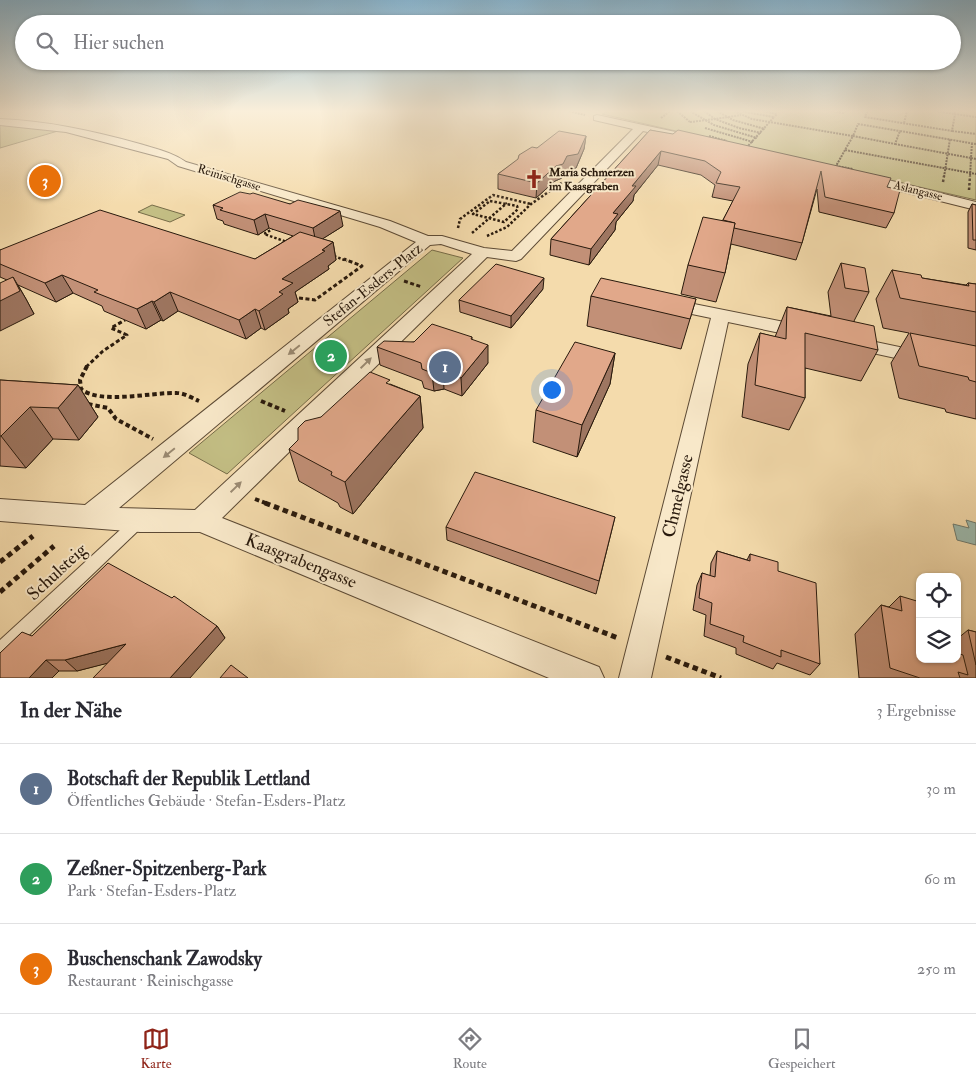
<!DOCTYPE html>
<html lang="de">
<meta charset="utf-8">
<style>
:root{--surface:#fff;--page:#f7f7f7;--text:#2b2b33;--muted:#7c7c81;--line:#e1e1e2;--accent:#8f2418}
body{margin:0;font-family:"IM FELL Double Pica",serif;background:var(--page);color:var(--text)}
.controls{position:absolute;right:15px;bottom:15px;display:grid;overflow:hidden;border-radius:10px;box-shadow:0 1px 4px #0004}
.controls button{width:45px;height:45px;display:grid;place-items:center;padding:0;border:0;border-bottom:1px solid var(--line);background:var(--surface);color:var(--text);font:25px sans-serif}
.you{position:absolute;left:551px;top:389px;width:18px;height:18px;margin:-12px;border:4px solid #fff;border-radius:50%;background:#1a73e8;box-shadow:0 0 0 8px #1a73e833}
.badge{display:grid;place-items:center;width:32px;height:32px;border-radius:50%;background:var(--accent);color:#fff;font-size:16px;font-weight:700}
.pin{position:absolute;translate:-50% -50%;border:2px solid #fff;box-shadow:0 1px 5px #0006}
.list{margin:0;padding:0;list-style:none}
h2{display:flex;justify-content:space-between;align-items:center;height:65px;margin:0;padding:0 20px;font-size:21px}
h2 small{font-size:16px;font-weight:400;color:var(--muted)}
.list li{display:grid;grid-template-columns:32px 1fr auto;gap:15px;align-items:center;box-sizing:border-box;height:90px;padding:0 20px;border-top:1px solid var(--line)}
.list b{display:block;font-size:19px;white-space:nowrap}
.list p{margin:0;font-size:16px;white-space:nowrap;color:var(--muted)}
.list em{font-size:16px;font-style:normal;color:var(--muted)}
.icon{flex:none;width:28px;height:28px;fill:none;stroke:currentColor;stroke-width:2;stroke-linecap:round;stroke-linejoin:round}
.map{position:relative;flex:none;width:976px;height:678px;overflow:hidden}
.search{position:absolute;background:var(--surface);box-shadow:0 1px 4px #0004;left:15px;right:15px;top:15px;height:55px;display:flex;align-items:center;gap:12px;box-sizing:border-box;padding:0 18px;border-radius:28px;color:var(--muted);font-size:19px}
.sheet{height:335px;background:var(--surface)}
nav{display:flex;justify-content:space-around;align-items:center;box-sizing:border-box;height:70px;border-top:1px solid var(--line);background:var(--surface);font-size:14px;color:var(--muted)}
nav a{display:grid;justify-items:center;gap:2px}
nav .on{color:var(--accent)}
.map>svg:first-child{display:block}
</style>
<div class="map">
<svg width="976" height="678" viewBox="0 0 976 678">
<rect width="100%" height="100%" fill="#f4dbac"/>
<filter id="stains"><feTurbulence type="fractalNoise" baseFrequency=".004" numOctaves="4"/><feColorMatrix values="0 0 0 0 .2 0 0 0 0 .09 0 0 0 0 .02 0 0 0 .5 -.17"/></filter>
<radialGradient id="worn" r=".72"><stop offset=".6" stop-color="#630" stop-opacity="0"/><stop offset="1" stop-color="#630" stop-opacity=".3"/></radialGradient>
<!-- green -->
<g fill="#c3be84" stroke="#766c48">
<polygon points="609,111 976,111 976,200 602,114"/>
<polygon points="0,123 58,131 0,148"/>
<polygon points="152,205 185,215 170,222 138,212"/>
<polygon points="432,250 463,258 227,474 189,453"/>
</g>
<!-- water -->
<polygon fill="#9cbaae" stroke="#6e7a6e" points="966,520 976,523 976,545 957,540 953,524 969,528"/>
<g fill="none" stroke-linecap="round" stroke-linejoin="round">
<!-- service casing -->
<g stroke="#5c4a35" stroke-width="2">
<polygon id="service" points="137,517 142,519 144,523 142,527 6,657 0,659 0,640 132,519"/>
</g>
<!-- minor casing -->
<g stroke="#5c4a35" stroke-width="2">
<g id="minor">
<path d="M597,115L694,136L699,139L694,142L643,131L521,259L516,261L487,257L222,518L599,667L604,678H549L200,532H140L0,521V499L85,505L416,242L380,227L178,166L168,159L66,132L0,125V119C48,121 94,131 140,144C156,149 172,152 186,162L390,221L428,236H442L484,248L512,251L633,129L594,120V116ZM441,244L472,254L195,510L119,508L430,245Z"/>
<polygon points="864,174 976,202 976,210 860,181 858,178"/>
<polygon points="669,299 804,326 811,328 813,332 811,336 804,338 728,322 651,678 619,678 711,318 663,308 660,304 663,300"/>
<polygon points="852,337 923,352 930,353 933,358 930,363 923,364 845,347 843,343 845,339"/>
</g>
</g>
<!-- path-far4 -->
<g stroke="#291a0d" stroke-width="2" stroke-dasharray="2 1" stroke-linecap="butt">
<polyline points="569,111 585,115"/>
<polyline points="677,111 690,122"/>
<polyline points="690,111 714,125 757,138"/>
<polyline points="704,111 715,119 741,115"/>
<polyline points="717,111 733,120 765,129"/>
<polyline points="734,111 752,119 853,136 858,124 900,131"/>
<polyline points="739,111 774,117 748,146"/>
<polyline points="763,111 777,114 774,117"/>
<polyline points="830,111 844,113 845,111"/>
<polyline points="867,111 865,117 952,131 955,114 976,117"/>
<polyline points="937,111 955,114 955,111"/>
<polyline points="973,111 976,112"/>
<polyline points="661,118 670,111"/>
<polyline points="690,122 715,119 739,128 761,133"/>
<polyline points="904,123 907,111"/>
<polyline points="705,128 753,142"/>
<polyline points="952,131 976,134"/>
<polyline points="709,136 727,141"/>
<polyline points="972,143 971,158 976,159"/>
<polyline points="895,144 971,158 970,177"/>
<polyline points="976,144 900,131 895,144 853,136 845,150 976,174"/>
<polyline points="845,150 836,166 853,169"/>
<polyline points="944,177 950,139"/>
</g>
<!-- path-far3 -->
<g stroke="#291a0d" stroke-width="2.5" stroke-dasharray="2.5 2" stroke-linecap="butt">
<polyline points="943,182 944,176"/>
<polyline points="969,190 970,176"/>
<polygon points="490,201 517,206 518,209 504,222 473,214"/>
<polyline points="274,228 264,234 287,242"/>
<polyline points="458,228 460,219 493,195 531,204"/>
<polyline points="472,233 507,203"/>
<polyline points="487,236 507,227 531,204 563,182"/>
<polyline points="334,256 347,261"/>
</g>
<!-- path-far2 -->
<g stroke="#291a0d" stroke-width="3" stroke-dasharray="4 2.5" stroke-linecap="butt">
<polyline points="404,281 422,287"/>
<polyline points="299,298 315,300 362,266 344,259"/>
<polyline points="86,367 103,351 127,335 111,328 125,320"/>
</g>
<!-- path-far1 -->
<g stroke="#291a0d" stroke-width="4" stroke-dasharray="4.5 3" stroke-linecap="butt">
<path d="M87,366L80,380L81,389C100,405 152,392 177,393C184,393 192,398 199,401"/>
<polyline points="261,401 285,411"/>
<polyline points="88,404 108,408 116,419 153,439"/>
<polyline points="255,499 268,504"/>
</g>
<!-- path -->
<g stroke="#291a0d" stroke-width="5" stroke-dasharray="5.5 4" stroke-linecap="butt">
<polyline points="265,503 618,638"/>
<polyline points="0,562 33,536"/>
<polyline points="0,592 54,546"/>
<polyline points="666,657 721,678"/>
</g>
<!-- service -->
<use href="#service" fill="#f8e8c9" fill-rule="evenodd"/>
<!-- minor -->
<use href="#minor" fill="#f8e8c9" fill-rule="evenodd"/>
</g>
<!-- wall -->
<g fill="#c29077" stroke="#291a0d">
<polygon points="650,130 887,187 894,213 886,228 819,212 817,189 802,243 796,260 731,244 725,273 716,302 681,294 688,265 723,220 733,201 712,197 715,185 701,175 658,165 634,195 633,201 616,222 615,230 589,265 550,255 551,239"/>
<polygon points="586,136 584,149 576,168 566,170 562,178 555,181 536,198 498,189 498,174 537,148"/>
<polygon points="290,204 343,226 322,239 333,242 336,260 328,266 329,269 295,292 298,302 288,309 289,313 265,330 261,328 246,339 178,311 163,321 161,320 146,329 104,311 102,306 73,293 56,302 18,285 26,299 34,314 7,280 0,277 0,250 255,259 293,236 269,228 258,235 224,224 223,221 217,219 213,205"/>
<polygon points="972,204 976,205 976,250 968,248 968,212"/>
<polygon points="841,263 869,292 854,321 878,350 861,381 805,368 805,398 789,430 742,417 748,364 760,333 775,337 787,307 831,316 828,292"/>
<polygon points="892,270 922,278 966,285 968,283 976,284 976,419 946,412 945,409 899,398 891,363 909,333 883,328 876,299"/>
<polygon points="543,289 511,328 460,312 459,300"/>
<polygon points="591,296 696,299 681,349 587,326"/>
<polygon points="472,337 472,340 488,363 462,396 444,389 434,391 424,388 422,381 380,365 377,347 414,342"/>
<polygon points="615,353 610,384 577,457 533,442 536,410"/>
<polygon points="0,380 78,385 98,417 79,440 53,439 26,468 0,466"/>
<polygon points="390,384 420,396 423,428 353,514 340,507 338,503 299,481 289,449 321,417"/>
<polygon points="615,517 596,594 447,540 446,527"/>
<polygon points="717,551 747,560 750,554 778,571 820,664 810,675 777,663 773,669 736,654 736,648 704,636 706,615 693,610 697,585 702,573 710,576 711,563"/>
<polygon points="900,596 957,659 957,639 968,630 976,632 976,678 859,678 855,634 881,605 889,607"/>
<polygon points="217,626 225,638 107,663 77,671 59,671 52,678 32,636"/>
</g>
<!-- shaded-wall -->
<g fill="#9e7661" stroke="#291a0d">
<polygon points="586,136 584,149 576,168 566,170 562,178 555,181 536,198 537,183 567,156"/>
<polygon points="661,151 658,165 634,195 633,201 616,222 615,230 589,265 591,249 613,213 632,186"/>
<polygon points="340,211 343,226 316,243 313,228"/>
<polygon points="265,214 269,228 258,235 254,220"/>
<polygon points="333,242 336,260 328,266 329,269 295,292 298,302 288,309 289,313 265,330 259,311 282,279"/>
<polygon points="62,275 73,293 56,302 45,283"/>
<polygon points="13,277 26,299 34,314 0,331 0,301"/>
<polygon points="544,278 543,289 511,328 511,316"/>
<polygon points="170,292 178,311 163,321 154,302"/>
<polygon points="152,301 161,320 146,329 137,309"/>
<polygon points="255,309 261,328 246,339 239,320"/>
<polygon points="488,345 488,363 462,396 461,378"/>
<polygon points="615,353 610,384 577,457 582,425"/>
<polygon points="443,371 444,389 434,391 432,373"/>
<polygon points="78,385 98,417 79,440 58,408"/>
<polygon points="420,396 423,428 353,514 345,482"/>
<polygon points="30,407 53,439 26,468 1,436"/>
<polygon points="217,626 225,638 190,678 170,678"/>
<polygon points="126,644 136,656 77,671 65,660"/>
<polygon points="46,660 59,671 52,678 29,678"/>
</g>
<!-- building -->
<g fill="#e1a88a" stroke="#291a0d">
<polygon points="650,130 673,134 678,130 891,178 887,187 900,190 894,213 825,197 821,171 802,243 734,228 735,223 723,220 740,187 716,183 721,172 705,161 661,151 632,186 636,186 613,213 618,214 591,249 551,239"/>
<polygon points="559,131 586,136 578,154 567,156 563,164 556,166 537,183 498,174 518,159 519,155 532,147 537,148"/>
<polygon points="240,192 250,194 253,193 290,204 298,200 340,211 313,228 265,214 254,220 220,210 223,208 213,205"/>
<polygon points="972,204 976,205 976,240 973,240"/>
<polygon points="100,210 255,259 300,232 333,242 322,250 325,251 282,279 293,283 279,292 283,294 259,311 255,309 239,320 170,292 154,302 152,301 137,309 94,292 98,290 62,275 45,283 0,264 0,250"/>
<polygon points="703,217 735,223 725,273 688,265"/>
<polygon points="841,263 865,268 869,292 845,288"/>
<polygon points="496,264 544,278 511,316 459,300"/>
<polygon points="892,270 921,275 922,278 969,286 968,283 976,284 976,312 900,298"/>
<polygon points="13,277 20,291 0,301 0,283"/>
<polygon points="601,278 696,299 690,319 591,296"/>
<polygon points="787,307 874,326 878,350 805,333 805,398 755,385 760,333 786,339"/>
<polygon points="432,324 472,337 471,339 488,345 461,378 443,371 432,373 422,369 421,363 377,347 384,341 414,342"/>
<polygon points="910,333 976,346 976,382 969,380 968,377 919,366"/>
<polygon points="575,342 615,353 582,425 536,410"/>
<polygon points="370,372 390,380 386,383 420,396 345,482 331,475 332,472 289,449 298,440 298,428 305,421 321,417"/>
<polygon points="0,380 78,385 58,408 30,407 1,436 0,436"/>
<polygon points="475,472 615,517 599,581 446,527"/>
<polygon points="717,551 750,561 750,554 778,562 778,571 816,583 820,664 781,650 781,657 743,642 744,636 710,624 712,603 699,598 702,573 715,577"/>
<polygon points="108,563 172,598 174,596 217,626 170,678 93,678 126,644 65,660 46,660 29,678 0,678 0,653 22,632 32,636"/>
<polygon points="900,596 920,602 920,659 957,659 957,653 963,655 968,675 958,672 960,678 920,678 890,668 881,605 902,611"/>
<polygon points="968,630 976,632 976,665"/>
<polygon points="231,665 248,678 220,678"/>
</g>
<!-- one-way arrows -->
<defs><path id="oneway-solid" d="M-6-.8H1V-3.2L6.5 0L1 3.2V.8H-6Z" transform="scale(1.25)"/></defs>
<g fill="#9b8b74">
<use href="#oneway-solid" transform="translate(294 350) rotate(141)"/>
<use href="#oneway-solid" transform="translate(366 363) rotate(-44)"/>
<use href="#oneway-solid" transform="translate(169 453) rotate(141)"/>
<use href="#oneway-solid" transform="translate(236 487) rotate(-44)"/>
</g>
<!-- sky -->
<linearGradient id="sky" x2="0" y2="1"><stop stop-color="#89b6d1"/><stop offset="0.54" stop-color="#faefda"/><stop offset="1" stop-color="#faefda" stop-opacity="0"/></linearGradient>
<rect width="976" height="206" fill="url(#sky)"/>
<!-- icons -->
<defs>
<g id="church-bare" transform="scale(1.5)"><path d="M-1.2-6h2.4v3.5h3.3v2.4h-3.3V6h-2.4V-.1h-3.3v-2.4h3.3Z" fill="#8f2418" stroke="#f8e8c9" stroke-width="2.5" paint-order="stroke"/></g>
</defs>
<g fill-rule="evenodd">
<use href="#church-bare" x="534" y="179"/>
</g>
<g text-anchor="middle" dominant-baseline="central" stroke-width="4" stroke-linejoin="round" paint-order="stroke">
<!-- far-poi labels -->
<g font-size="12" font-weight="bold" fill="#291a0d" stroke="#f8e8c9" text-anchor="start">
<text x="549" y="172">Maria Schmerzen<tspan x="549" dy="14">im Kaasgraben</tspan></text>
</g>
<!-- far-street labels -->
<g font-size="12" fill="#291a0d" stroke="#f8e8c9">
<text transform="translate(229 178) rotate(17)">Reinischgasse</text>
<text transform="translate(918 191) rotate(14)">Aslangasse</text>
</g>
<!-- street labels -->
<g font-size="15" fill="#291a0d" stroke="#f8e8c9">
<text transform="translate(373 285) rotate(-39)">Stefan-Esders-Platz</text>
</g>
<!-- near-street labels -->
<g font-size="18" fill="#291a0d" stroke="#f8e8c9">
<text transform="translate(678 496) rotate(-77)">Chmelgasse</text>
<text transform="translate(301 561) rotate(22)">Kaasgrabengasse</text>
<text transform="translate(57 572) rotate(-43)">Schulsteig</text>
</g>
</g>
<rect width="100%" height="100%" filter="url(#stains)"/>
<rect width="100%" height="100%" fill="url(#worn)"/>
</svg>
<div class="controls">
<button><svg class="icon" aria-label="locate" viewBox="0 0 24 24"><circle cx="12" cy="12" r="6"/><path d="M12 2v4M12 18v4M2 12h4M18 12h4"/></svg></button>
<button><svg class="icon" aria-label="layers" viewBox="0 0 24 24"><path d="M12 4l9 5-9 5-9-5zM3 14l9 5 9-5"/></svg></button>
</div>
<div class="you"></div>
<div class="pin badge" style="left:445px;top:367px;background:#5c6f8a">1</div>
<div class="pin badge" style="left:331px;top:356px;background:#2e9e5b">2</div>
<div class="pin badge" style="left:45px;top:181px;background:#e8710a">3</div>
<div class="search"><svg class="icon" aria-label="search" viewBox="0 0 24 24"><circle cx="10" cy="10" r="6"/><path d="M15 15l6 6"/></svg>Hier suchen</div>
</div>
<section class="sheet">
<h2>In der Nähe<small>3 Ergebnisse</small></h2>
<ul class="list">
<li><span class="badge" style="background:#5c6f8a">1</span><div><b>Botschaft der Republik Lettland</b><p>Öffentliches Gebäude · Stefan-Esders-Platz</p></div><em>30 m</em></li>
<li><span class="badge" style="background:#2e9e5b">2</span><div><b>Zeßner-Spitzenberg-Park</b><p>Park · Stefan-Esders-Platz</p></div><em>60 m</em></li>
<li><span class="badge" style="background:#e8710a">3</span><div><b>Buschenschank Zawodsky</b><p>Restaurant · Reinischgasse</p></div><em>250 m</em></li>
</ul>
</section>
<nav>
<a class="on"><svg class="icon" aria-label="map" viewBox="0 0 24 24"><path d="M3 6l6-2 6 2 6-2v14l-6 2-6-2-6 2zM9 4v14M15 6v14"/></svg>Karte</a>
<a><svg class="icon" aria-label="directions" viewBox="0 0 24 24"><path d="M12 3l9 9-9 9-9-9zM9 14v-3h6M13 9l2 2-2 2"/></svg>Route</a>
<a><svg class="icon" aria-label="saved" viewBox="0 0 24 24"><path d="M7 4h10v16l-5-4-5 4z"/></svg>Gespeichert</a>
</nav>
